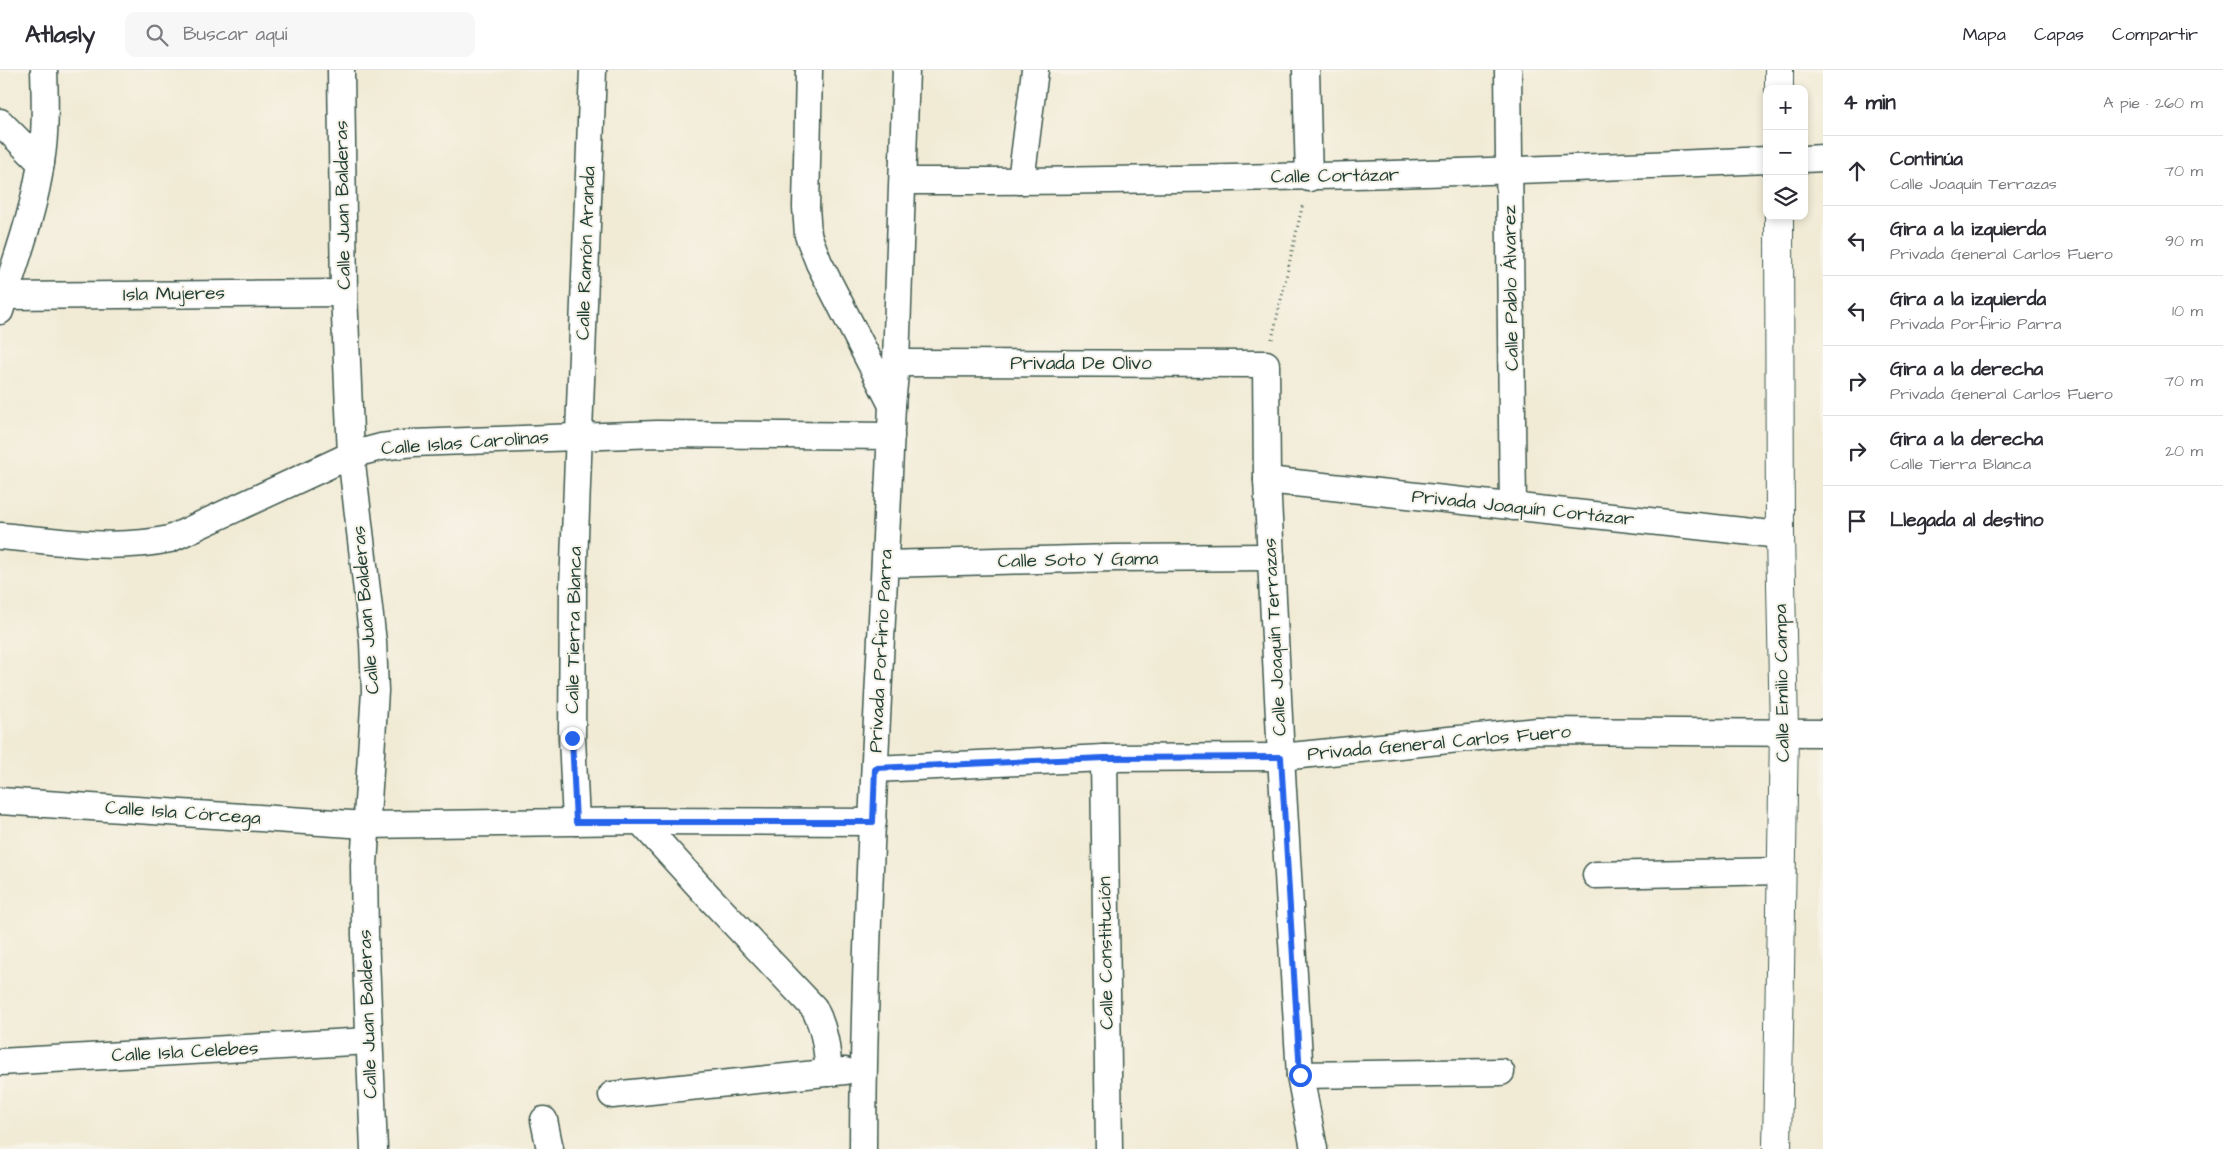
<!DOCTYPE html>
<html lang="es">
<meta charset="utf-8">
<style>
:root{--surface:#fff;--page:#f7f7f7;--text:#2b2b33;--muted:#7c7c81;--line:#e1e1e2}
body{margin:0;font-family:"Architects Daughter",sans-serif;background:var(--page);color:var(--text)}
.controls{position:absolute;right:15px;top:15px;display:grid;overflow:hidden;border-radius:10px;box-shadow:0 2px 8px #0003}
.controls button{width:45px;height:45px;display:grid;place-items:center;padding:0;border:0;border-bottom:1px solid var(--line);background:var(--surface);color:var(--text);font:25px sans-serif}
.stop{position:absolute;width:15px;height:15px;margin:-11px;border:4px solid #2563eb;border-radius:50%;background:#fff}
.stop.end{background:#2563eb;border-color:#fff;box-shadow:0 1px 5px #0008}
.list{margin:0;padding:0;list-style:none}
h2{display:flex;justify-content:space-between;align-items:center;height:65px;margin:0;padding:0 20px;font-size:21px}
h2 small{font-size:16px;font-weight:400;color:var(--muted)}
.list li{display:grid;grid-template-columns:32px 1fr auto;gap:15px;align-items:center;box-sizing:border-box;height:70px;padding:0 20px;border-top:1px solid var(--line)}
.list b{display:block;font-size:19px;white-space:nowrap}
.list p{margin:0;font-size:16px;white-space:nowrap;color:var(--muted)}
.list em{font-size:16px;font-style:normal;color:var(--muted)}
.icon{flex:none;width:28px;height:28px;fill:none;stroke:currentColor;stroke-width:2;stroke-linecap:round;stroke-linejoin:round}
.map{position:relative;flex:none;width:1823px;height:1079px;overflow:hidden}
header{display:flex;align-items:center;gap:30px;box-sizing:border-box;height:70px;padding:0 25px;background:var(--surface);border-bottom:1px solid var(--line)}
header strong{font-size:24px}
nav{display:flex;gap:28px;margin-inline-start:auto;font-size:18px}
.search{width:350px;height:45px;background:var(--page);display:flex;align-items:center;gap:12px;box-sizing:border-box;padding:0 18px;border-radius:10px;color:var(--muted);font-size:19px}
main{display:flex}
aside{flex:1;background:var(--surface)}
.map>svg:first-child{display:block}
</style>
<header>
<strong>Atlasly</strong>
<div class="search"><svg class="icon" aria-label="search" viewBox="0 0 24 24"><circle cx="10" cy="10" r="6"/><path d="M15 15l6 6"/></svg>Buscar aquí</div>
<nav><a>Mapa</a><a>Capas</a><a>Compartir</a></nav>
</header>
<main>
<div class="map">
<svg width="1823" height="1079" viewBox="0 0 1823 1079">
<rect width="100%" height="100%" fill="#f7f3e8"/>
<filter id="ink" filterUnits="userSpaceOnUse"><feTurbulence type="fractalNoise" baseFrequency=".02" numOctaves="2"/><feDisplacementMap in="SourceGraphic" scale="10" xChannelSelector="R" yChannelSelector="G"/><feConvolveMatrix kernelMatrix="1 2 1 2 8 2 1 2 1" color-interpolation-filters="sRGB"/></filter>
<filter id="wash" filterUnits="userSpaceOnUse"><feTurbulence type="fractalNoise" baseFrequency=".0096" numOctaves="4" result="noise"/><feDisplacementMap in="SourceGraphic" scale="20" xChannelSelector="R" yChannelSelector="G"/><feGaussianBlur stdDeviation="1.12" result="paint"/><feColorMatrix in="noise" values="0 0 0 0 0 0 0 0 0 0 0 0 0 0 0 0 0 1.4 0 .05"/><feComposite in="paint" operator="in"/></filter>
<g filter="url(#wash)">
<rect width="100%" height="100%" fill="#f1ebd5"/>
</g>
<g filter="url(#ink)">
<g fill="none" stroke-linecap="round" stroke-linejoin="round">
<!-- minor casing -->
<g stroke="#3e574c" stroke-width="29">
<g id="minor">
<polyline points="341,0 344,223 351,385 373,572 375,621 364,795 365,865 374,1079"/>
<polyline points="809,0 806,137 808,165 819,193 892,335"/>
<polyline points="1306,0 1309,108"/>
<polyline points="1508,0 1513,437"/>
<polyline points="0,52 41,93"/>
<polyline points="1804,89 1823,88"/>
<path d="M903,111C1191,112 1479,103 1767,90"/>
<polyline points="1021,111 1035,0"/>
<polyline points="5,226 344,223"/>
<path d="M0,241C15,192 34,143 41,92C46,62 45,31 44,0"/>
<polyline points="896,293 1266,294 1267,410 1281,687 1300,1005 1314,1079"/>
<polyline points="1267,410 1780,465"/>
<path d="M0,466C57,471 113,481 170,469L351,385L381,377L413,373L657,364L891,366"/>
<polyline points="885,494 1114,488 1271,487"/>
<polyline points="1104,688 1109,1079"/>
<polyline points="875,699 1104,688 1281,687 1538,661 1823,663"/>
<polyline points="0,731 366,755 640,751 873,752"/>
<path d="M640,751L708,826L814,938C825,959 827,979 829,1003"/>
<polyline points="576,752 572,668 573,518 593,0"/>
<polyline points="1596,805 1782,801"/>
<polyline points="0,992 369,971"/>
<polyline points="1300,1005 1501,1002"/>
<polyline points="612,1025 845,1001"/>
<polyline points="544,1050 550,1079"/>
<path d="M863,1079C864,831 882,583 892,335L896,293L906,0"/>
</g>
</g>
<!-- tertiary casing -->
<g stroke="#3e574c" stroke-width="30">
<g id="tertiary">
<polyline points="1779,0 1779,19"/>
<polyline points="1777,1079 1784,661 1780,465 1779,146"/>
</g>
</g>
<!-- path -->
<polyline stroke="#3e574c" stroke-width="3" stroke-dasharray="1 4" stroke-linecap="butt" points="1272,269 1303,133"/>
<!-- minor -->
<use href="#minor" stroke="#fff" stroke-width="26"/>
<!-- tertiary -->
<use href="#tertiary" stroke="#fff" stroke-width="28"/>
</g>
</g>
<g fill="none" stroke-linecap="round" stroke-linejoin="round" filter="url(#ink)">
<!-- route -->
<polyline stroke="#2563eb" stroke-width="6" points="572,668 576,752 873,752 875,698 1104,688 1281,687 1300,1005"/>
</g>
<g text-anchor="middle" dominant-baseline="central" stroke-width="4" stroke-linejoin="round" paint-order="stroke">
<!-- street labels -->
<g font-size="19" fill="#1f3d34" stroke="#f7f3e8">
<text transform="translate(1335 106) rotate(-1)">Calle Cortázar</text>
<text transform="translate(343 135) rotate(-91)">Calle Juan Balderas</text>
<text transform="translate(586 183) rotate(-88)">Calle Ramón Aranda</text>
<text transform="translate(1511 218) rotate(-91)">Calle Pablo Álvarez</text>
<text transform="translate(174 224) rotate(-1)">Isla Mujeres</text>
<text x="1081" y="293">Privada De Olivo</text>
<text transform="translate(465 373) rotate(-4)">Calle Islas Carolinas</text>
<text transform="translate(1523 438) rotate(6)">Privada Joaquín Cortázar</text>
<text transform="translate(1078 490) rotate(-1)">Calle Soto Y Gama</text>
<text transform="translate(366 540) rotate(-95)">Calle Juan Balderas</text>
<text transform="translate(574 560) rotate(-89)">Calle Tierra Blanca</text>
<text transform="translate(1275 567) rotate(-93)">Calle Joaquín Terrazas</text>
<text transform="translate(881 581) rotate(-87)">Privada Porfirio Parra</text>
<text transform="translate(1782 613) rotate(-91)">Calle Emilio Campa</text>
<text transform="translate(1439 673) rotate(-5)">Privada General Carlos Fuero</text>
<text transform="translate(183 743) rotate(4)">Calle Isla Córcega</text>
<text transform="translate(1106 883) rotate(-91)">Calle Constitución</text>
<text transform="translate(368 944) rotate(-92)">Calle Juan Balderas</text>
<text transform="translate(185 982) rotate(-3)">Calle Isla Celebes</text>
</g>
</g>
</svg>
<div class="controls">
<button>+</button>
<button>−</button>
<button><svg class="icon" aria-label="layers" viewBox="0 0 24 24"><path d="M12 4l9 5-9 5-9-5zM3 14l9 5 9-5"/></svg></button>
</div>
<div class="stop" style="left:1300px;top:1005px"></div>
<div class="stop end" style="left:572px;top:668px"></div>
</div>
<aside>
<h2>4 min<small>A pie · 260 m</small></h2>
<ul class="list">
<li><svg class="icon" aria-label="ahead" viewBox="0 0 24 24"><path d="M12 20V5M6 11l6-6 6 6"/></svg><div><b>Continúa</b><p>Calle Joaquín Terrazas</p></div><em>70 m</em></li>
<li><svg class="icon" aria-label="left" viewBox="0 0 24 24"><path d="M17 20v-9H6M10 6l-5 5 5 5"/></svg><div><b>Gira a la izquierda</b><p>Privada General Carlos Fuero</p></div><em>90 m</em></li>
<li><svg class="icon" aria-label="left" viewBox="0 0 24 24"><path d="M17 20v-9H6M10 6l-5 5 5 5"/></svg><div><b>Gira a la izquierda</b><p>Privada Porfirio Parra</p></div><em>10 m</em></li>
<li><svg class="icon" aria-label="right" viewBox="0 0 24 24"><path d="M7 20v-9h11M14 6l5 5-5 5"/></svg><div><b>Gira a la derecha</b><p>Privada General Carlos Fuero</p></div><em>70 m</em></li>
<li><svg class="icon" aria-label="right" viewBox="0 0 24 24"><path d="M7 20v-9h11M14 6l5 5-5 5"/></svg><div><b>Gira a la derecha</b><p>Calle Tierra Blanca</p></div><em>20 m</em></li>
<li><svg class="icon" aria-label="arrive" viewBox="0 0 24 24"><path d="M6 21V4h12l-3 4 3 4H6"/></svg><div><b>Llegada al destino</b></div></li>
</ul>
</aside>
</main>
